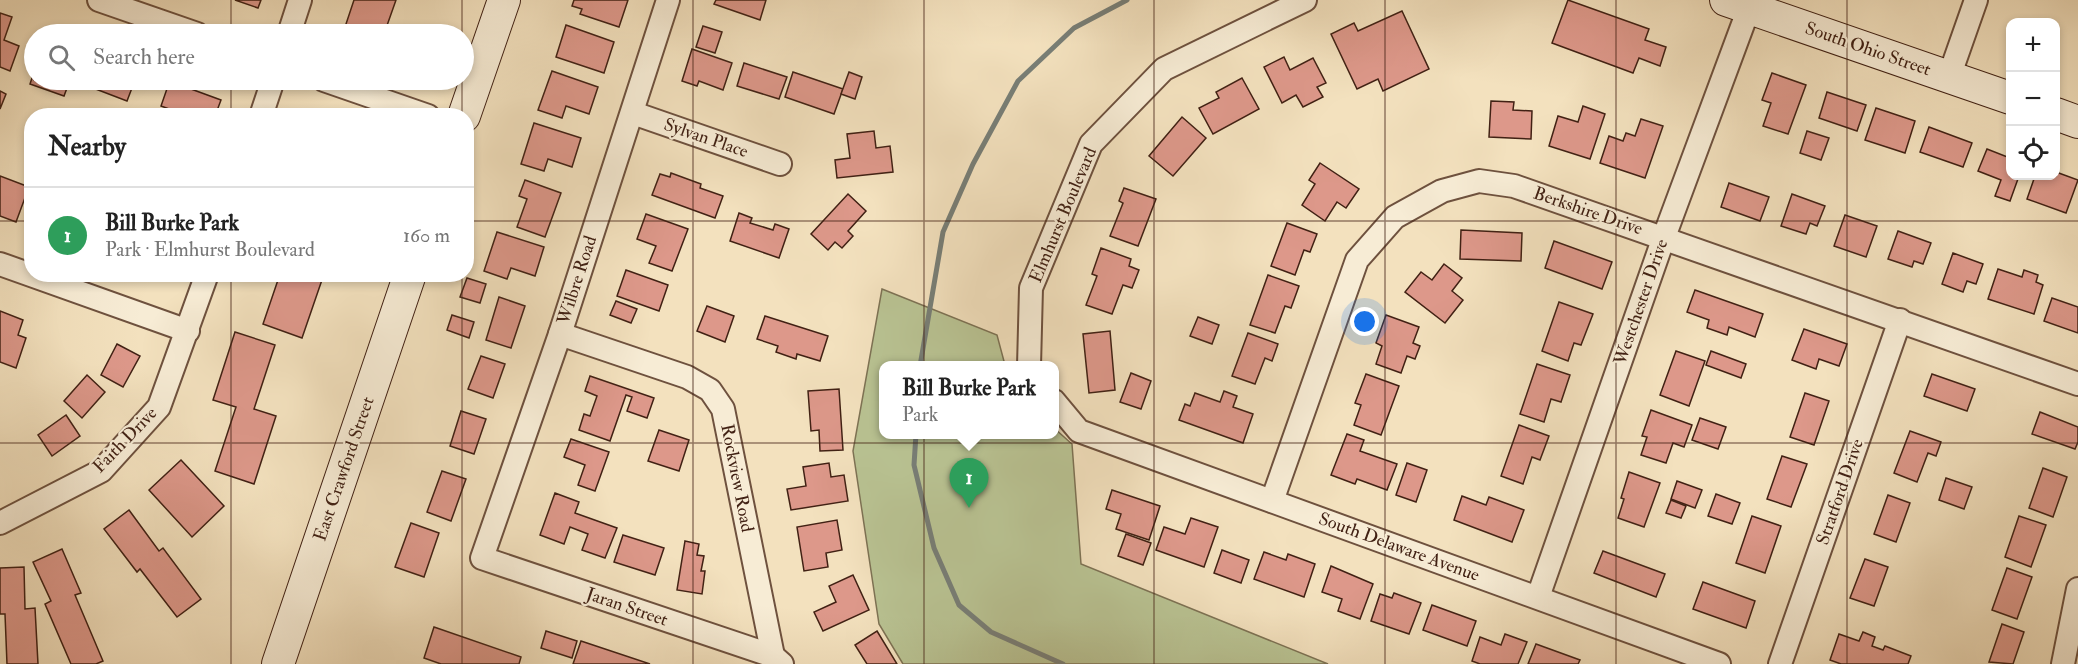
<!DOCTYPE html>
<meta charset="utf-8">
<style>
:root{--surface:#fff;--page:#f2f2f2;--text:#222;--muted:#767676;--line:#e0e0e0;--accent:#8f2418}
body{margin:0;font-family:"IM FELL Double Pica",serif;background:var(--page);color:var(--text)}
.controls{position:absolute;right:18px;top:18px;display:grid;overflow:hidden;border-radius:12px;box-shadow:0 3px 9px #0003}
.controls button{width:54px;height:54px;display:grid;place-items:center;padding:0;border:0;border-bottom:2px solid var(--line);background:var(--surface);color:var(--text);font:30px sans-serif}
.you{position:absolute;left:1365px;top:322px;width:21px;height:21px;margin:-15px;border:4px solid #fff;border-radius:50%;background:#1a73e8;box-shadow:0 0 0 9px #1a73e833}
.badge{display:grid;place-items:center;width:39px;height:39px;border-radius:50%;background:var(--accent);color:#fff;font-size:20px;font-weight:700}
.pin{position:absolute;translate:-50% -50px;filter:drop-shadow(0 2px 3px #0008)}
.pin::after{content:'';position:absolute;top:32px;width:21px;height:18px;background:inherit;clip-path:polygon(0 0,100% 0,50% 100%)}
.popup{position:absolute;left:879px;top:361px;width:180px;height:78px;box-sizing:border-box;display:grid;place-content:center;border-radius:12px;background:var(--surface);filter:drop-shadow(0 2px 4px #0005);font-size:20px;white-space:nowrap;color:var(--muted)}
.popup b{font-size:22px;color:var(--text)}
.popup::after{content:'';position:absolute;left:50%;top:100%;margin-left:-12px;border:12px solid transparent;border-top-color:var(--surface)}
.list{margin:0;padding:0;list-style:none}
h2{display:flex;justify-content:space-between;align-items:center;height:78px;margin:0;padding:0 24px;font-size:26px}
h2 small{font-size:20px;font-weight:400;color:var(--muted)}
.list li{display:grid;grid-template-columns:39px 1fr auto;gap:18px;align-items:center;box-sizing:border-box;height:96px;padding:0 24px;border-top:2px solid var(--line)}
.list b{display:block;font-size:22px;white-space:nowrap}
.list p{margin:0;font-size:20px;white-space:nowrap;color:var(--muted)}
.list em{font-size:20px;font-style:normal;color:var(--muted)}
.icon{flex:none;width:33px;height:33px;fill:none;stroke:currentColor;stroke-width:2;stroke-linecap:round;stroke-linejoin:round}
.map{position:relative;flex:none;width:2078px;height:664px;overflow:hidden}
.search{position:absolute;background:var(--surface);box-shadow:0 3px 9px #0003;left:24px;top:24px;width:450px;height:66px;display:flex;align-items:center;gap:15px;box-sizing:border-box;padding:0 21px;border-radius:33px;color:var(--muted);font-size:22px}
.panel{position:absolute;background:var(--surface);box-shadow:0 3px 9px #0003;left:24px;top:108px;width:450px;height:174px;border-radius:24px}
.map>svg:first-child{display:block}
</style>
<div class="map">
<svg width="2078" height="664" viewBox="0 0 2078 664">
<rect width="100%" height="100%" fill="#f3e1be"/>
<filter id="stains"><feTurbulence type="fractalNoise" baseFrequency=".00333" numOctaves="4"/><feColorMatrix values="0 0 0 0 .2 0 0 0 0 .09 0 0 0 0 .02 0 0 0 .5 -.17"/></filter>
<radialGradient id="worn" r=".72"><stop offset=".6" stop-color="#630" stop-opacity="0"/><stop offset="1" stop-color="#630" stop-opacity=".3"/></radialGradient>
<!-- green -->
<polygon fill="#b9c393" stroke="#7d7254" stroke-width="1.5" points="882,289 997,335 1005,365 884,366 884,434 1054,434 1055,429 1072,444 1081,564 1328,664 903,664 879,624 853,451"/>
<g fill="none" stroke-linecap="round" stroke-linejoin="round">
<!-- stream -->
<g stroke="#787e76" stroke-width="5">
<polyline points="920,366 943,232 973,164 1018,81 1074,28 1127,0"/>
<polyline points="916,434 914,465 934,548 959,605 991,632 1063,664"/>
</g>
</g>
<!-- building -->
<g fill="#dd988a" stroke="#412114" stroke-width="1.5">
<polygon points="235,0 261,0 258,8"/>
<polygon points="354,0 396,0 384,34 355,34 344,30"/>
<polygon points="574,0 628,0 619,27 580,14 582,9 572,6"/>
<polygon points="716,0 766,0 760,20 714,4"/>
<polygon points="1568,0 1649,29 1645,40 1666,47 1660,66 1639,58 1633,73 1552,43"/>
<polygon points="1402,11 1429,69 1383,91 1378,79 1357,89 1331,34 1354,23 1358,31"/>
<polygon points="0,13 12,17 4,40 19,46 10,71 0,67"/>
<polygon points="566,25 614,42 604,73 556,57"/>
<polygon points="703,26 722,32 715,53 696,47"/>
<polygon points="692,49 732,63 723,90 699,81 697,86 682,81"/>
<polygon points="1284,57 1290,70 1313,58 1326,83 1317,87 1323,97 1303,107 1296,95 1282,103 1264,67"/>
<polygon points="744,63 787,77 779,99 737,86"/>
<polygon points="552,71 598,87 589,114 566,106 562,118 538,110"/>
<polygon points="34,72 34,80 70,80 64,96 30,84"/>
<polygon points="793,72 843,89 834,114 785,97"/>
<polygon points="849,72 862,77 855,99 841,94"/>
<polygon points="1772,73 1806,85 1788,134 1763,126 1771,103 1762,100"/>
<polygon points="1242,78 1259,109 1213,134 1199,108 1219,98 1216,92"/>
<polygon points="81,80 135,80 127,101 80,83"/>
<polygon points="170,80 194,81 191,89 221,100 215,116 188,116 161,106"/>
<polygon points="0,91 6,94 0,109"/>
<polygon points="1827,92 1866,105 1857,131 1819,118"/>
<polygon points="1491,101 1514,102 1513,110 1532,111 1531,139 1489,137"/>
<polygon points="1583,106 1605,114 1590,159 1549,146 1558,116 1578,122"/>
<polygon points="1876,108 1915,121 1905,153 1865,140"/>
<polygon points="1182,117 1206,138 1173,176 1149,156"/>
<polygon points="1641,119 1663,126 1645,178 1600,163 1609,136 1623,141 1626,133 1635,136"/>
<polygon points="534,123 581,138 572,167 548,159 544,171 521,164"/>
<polygon points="1929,127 1972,143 1963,167 1920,152"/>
<polygon points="874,131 876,148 890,146 893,172 837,178 835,160 850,158 847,134"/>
<polygon points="1807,131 1829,138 1821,160 1800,153"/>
<polygon points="1987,149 2010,158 2010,176 2019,176 2010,201 1995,196 2001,180 1978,171"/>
<polygon points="1320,163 1359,189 1346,208 1337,202 1325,221 1302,205 1315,184 1309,180"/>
<polygon points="2056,172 2078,180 2066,213 2027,199 2035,176 2056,176"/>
<polygon points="671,173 701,184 700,188 723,196 715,218 652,195 660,174 670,177"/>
<polygon points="0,176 29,187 16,222 0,216"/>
<polygon points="525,180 561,193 545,237 517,227 527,199 519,196"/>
<polygon points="1729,183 1769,197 1760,221 1721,207"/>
<polygon points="1124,188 1156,199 1138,246 1110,236 1123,203 1119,201"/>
<polygon points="848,194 866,211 848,231 853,236 842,248 835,242 828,250 811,234"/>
<polygon points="1792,194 1825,206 1817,226 1810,223 1806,234 1781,226"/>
<polygon points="739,213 752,218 750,223 773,230 775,224 789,229 779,258 730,241"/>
<polygon points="646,214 688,229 672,271 649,263 656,246 637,239"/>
<polygon points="1845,215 1877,226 1866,257 1834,246"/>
<polygon points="1287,223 1317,234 1310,252 1304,250 1295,275 1271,266"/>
<polygon points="1461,230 1522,233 1521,261 1460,259"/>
<polygon points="1898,231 1931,243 1923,264 1914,261 1912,267 1888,259"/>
<polygon points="497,232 544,247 535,276 511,268 507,279 484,271"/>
<polygon points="1554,241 1612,262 1602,289 1545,268"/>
<polygon points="1101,248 1131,259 1129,266 1139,270 1132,288 1123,285 1112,314 1086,305 1097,276 1092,274"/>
<polygon points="1953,253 1983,264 1976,284 1967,281 1963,292 1942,284"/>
<polygon points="1444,264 1462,278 1452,291 1463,300 1445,323 1405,292 1421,272 1432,280"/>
<polygon points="1998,269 2022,277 2024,270 2038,275 2036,282 2043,285 2034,314 1988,299"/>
<polygon points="626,270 668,285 659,311 617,296"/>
<polygon points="280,274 324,274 302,338 263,324"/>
<polygon points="1268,275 1299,286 1291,308 1285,306 1275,333 1250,325"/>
<polygon points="467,278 486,284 480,303 460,297"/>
<polygon points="1695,290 1763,314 1755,337 1729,327 1727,335 1707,328 1709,320 1687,312"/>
<polygon points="499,297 525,306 511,348 486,340"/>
<polygon points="2052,298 2078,307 2078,333 2044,321"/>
<polygon points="616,301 637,309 631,323 610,315"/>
<polygon points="1559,302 1593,314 1581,345 1574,343 1568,361 1542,351"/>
<polygon points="707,306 734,316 725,342 697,331"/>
<polygon points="0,311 23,320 18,335 26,338 16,368 0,362"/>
<polygon points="452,315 474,322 469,338 447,330"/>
<polygon points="1386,315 1419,327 1413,343 1420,346 1415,359 1407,356 1401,373 1376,364 1382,346 1376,343"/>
<polygon points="765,316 828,336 820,361 797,354 796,359 776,352 778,346 757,339"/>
<polygon points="1198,317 1219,325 1212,344 1190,336"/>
<polygon points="1804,329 1847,344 1839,366 1819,359 1816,369 1792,360"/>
<polygon points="1110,331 1115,390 1089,393 1083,334"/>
<polygon points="235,332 275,345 254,409 276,416 254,484 215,471 236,407 213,400"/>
<polygon points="1248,333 1278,344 1272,361 1265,358 1255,384 1232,376"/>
<polygon points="117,344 140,356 123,387 101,375"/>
<polygon points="1676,351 1705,361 1689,406 1660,395"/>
<polygon points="1711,351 1746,364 1741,378 1706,365"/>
<polygon points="481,356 505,364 493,398 468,389"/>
<polygon points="1537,364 1570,375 1561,402 1551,399 1544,422 1520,414"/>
<polygon points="1131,373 1151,381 1141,409 1120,402"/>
<polygon points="1366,374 1399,386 1381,435 1354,425 1361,405 1355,403"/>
<polygon points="1932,374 1975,389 1967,411 1924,396"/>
<polygon points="87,375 105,392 82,418 64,401"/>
<polygon points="590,376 654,398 647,418 627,411 632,397 626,395 610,441 579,430 584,414 590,416 597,396 585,391"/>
<polygon points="839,389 843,450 820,451 819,430 811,431 808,391"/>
<polygon points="1224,391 1237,396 1233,407 1253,414 1243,443 1179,420 1185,404 1190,406 1195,393 1220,402"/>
<polygon points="1805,393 1829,401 1814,445 1790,437"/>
<polygon points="1651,410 1692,425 1684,447 1673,443 1666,463 1641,455 1647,437 1642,436"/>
<polygon points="461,411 486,419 474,454 450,446"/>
<polygon points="2040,412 2078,427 2078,442 2075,449 2032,434"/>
<polygon points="66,415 80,436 52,456 38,435"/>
<polygon points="1700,418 1726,427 1718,449 1692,440"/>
<polygon points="1519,425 1549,436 1540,460 1532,457 1523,484 1501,476"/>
<polygon points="659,430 689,440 679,471 648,461"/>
<polygon points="1910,431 1941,442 1936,456 1928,453 1917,482 1894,473"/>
<polygon points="1347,434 1364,440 1360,451 1397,464 1387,490 1357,479 1355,484 1331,475"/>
<polygon points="571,439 609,452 595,491 578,485 585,465 564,457"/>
<polygon points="1782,456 1807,464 1791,507 1767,499"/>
<polygon points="181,460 224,506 192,537 149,490"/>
<polygon points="829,463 831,477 844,475 848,501 791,510 787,489 806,486 803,467"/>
<polygon points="1407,463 1427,470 1416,502 1396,495"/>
<polygon points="2043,468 2067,477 2053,517 2029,508"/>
<polygon points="442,471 466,479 451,521 427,512"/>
<polygon points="1629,472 1660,483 1644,527 1618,518 1624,499 1621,498"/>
<polygon points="1946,478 1972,487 1964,509 1939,500"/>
<polygon points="1677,481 1702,490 1695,508 1671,499"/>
<polygon points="1112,490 1160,506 1149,540 1116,529 1121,514 1106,509"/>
<polygon points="555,493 579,502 575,513 617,528 605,558 582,550 588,534 570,527 564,544 540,535"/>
<polygon points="1716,494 1740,503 1732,524 1708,516"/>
<polygon points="1888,495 1910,503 1896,542 1874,534"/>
<polygon points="1462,496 1486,505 1489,497 1524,510 1512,542 1454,520"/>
<polygon points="1671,500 1686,506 1681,518 1666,513"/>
<polygon points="129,510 159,551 163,548 201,599 177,617 140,569 137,572 104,529"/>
<polygon points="1752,516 1781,526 1765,573 1736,563"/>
<polygon points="2019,516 2046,525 2031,567 2005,557"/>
<polygon points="1191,518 1218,527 1204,567 1156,550 1164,527 1185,534"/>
<polygon points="837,520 842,550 826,553 828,567 804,571 797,527"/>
<polygon points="411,523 439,533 424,577 395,567"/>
<polygon points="1126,534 1151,543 1143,565 1118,556"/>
<polygon points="623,535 664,548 655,575 614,562"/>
<polygon points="685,541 699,544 697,555 704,556 701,571 705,571 702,594 677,590"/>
<polygon points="62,549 81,593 75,595 103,661 96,664 71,664 45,604 51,601 33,562"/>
<polygon points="1222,550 1249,560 1241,583 1214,573"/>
<polygon points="1603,551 1665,574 1656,597 1594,573"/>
<polygon points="1264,552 1286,560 1288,554 1315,564 1304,597 1254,579"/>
<polygon points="1865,559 1888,567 1874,606 1850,598"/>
<polygon points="1331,566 1373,584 1360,619 1338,611 1342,599 1322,592"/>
<polygon points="24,567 25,609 35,608 38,664 7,664 5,614 0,614 0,568"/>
<polygon points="2007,568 2032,577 2017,619 1992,610"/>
<polygon points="853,575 869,610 823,631 814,612 836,602 829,586"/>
<polygon points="1703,582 1755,601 1746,628 1693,609"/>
<polygon points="1394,593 1421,603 1409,634 1371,621 1380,594 1392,598"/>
<polygon points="1432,605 1476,621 1467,646 1423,630"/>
<polygon points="2002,624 2024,632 2013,664 1989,662"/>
<polygon points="434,627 521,657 519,664 441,664 424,658"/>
<polygon points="546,631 577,641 572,658 541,648"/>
<polygon points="877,631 897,664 867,664 855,645"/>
<polygon points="1863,632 1875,637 1872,646 1883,650 1885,646 1911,656 1908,664 1841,664 1830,660 1839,634 1859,641"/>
<polygon points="1505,634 1527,642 1518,664 1480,664 1472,661 1480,637 1501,645"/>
<polygon points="581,641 650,664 573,664"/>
<polygon points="1536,644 1580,660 1578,664 1528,664"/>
</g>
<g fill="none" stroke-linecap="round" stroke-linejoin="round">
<!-- street casing -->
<g stroke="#6e513e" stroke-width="26">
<g id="street">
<polyline points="99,0 197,34"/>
<polyline points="668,0 560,334 482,558 773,656 782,664"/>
<polyline points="289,34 300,0"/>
<polyline points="1949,77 1976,0"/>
<polyline points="324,80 428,116"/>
<polyline points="633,113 780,164"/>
<polyline points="261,116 273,80"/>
<polyline points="0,264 188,331"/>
<polyline points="560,334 687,377 710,390 723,409 773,656"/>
<polyline points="1029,366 1031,288 1091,144 1164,69 1305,0"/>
<polyline points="1054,401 1079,431 1719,664"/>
<polyline points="1272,501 1357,260 1395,217 1442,191 1479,181 1514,186 2078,384"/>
<polyline points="0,523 101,471 159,407 207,274"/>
<polyline points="1538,597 1664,237 1749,8"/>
<polyline points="1780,664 1900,320"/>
<polyline points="2063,664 2078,589"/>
</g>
</g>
<!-- secondary casing -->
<g stroke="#412114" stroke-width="34">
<g id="secondary">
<polyline points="1726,0 2010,98"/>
<polyline points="2056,114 2078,122"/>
<polyline points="464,116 504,0"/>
<polyline points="278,664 410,274"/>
</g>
</g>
<!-- street -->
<use href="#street" stroke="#f7ecd5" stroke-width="22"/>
<!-- secondary -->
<use href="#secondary" stroke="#f7ecd5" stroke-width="32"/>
</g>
<!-- grid -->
<path fill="none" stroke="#412114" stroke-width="1.5" stroke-opacity="0.55" d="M231,0V34M462,0V34M693,0V664M924,0V664M1154,0V664M1385,0V664M1616,0V664M1847,0V664M231,80V116M462,80V116M0,221H32M466,221H2078M231,274V664M462,274V664M0,443H2078"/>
<g text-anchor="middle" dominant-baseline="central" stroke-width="4.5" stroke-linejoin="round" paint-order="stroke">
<!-- street labels -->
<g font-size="18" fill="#412114" stroke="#f7ecd5">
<text transform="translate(1868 49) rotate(19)">South Ohio Street</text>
<text transform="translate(706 138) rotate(19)">Sylvan Place</text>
<text transform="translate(1588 211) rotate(19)">Berkshire Drive</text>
<text transform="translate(1063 215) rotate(-67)">Elmhurst Boulevard</text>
<text transform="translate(577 280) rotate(-72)">Wilbre Road</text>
<text transform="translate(1641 302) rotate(-71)">Westchester Drive</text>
<text transform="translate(125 440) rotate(-46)">Faith Drive</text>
<text transform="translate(344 469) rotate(-71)">East Crawford Street</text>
<text transform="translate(737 478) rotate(79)">Rockview Road</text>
<text transform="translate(1840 492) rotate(-71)">Stratford Drive</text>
<text transform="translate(1399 547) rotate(20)">South Delaware Avenue</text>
<text transform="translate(627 607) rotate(19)">Jaran Street</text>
</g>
</g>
<rect width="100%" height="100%" filter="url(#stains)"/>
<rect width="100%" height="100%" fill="url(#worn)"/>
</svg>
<div class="controls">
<button>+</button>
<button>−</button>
<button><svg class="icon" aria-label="locate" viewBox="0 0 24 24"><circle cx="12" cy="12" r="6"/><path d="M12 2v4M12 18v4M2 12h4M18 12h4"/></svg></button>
</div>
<div class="you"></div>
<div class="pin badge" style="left:969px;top:508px;background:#2e9e5b">1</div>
<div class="popup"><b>Bill Burke Park</b>Park</div>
<div class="search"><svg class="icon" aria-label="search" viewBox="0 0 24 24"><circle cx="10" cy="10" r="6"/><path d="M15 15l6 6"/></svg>Search here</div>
<section class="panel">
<h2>Nearby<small></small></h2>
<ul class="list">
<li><span class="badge" style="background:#2e9e5b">1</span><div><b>Bill Burke Park</b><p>Park · Elmhurst Boulevard</p></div><em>160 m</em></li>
</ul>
</section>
</div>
